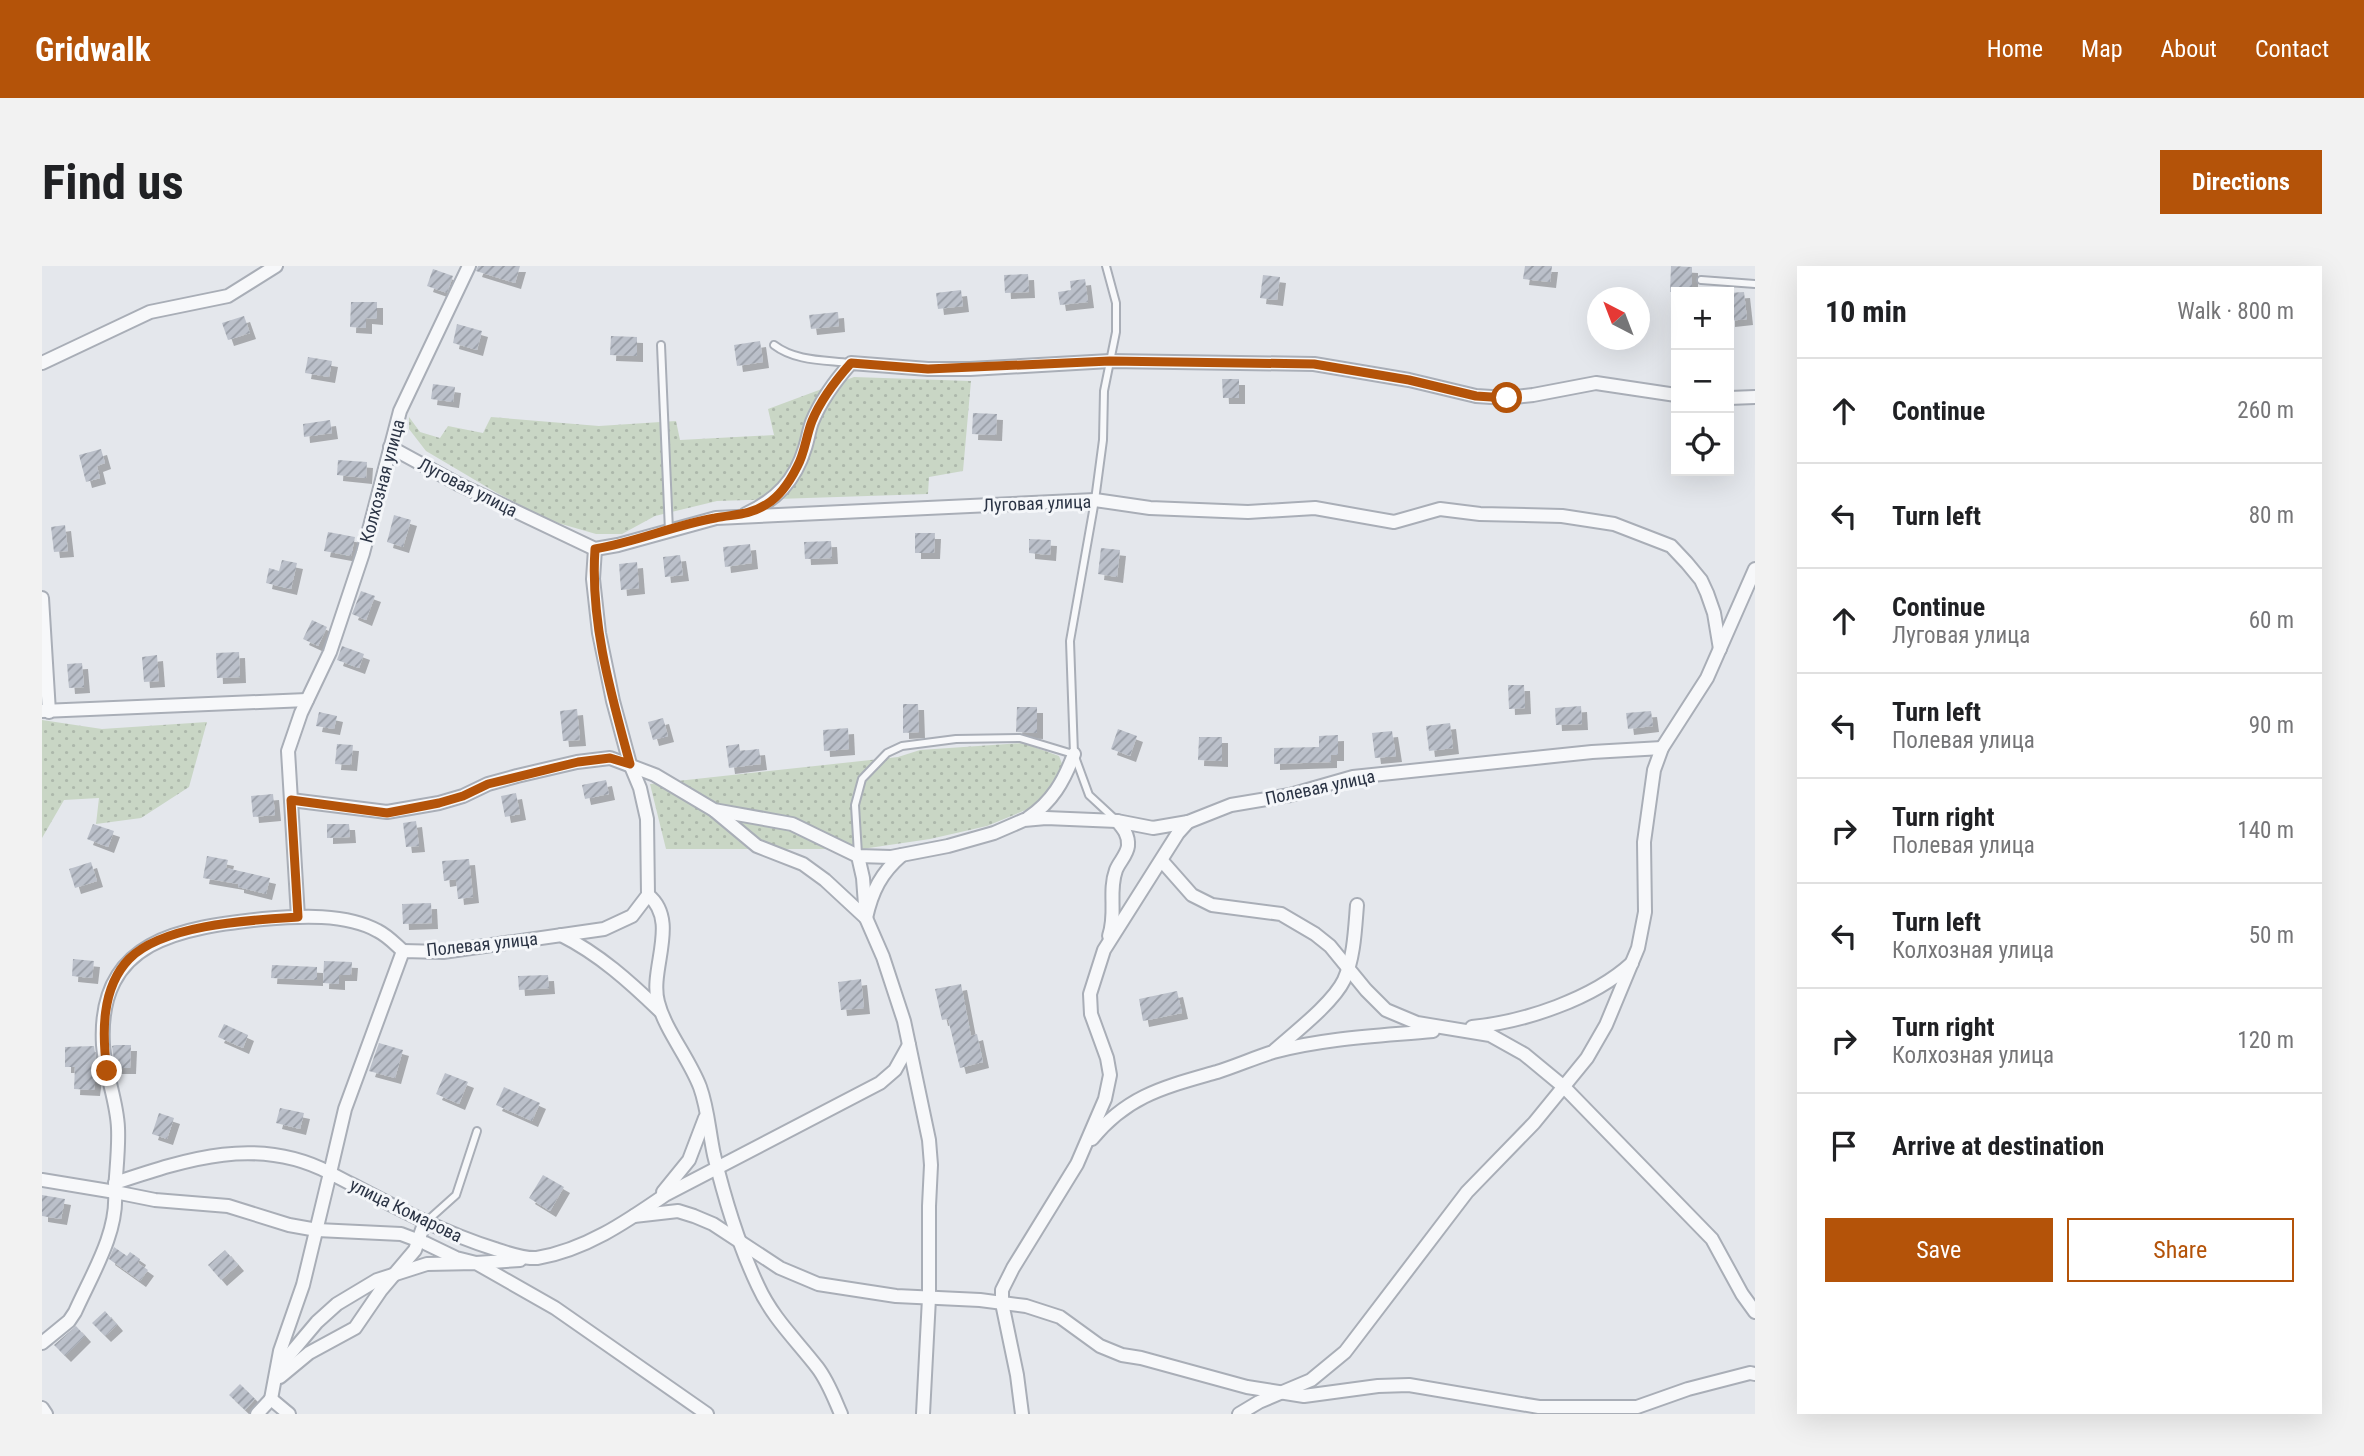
<!DOCTYPE html>
<meta charset="utf-8">
<style>
:root{--surface:#fff;--page:#f2f2f2;--text:#202124;--muted:#757577;--line:#e0e0e0;--accent:#b45309}
body{margin:0;font-family:"Roboto Condensed",sans-serif;background:var(--page);color:var(--text)}
.controls{position:absolute;right:21px;top:21px;display:grid;overflow:hidden;border-radius:0px;box-shadow:0 7px 28px #0002}
.controls button{width:63px;height:63px;display:grid;place-items:center;padding:0;border:0;border-bottom:2px solid var(--line);background:var(--surface);color:var(--text);font:35px sans-serif}
.compass{position:absolute;left:1545px;top:21px;width:63px;height:63px;border-radius:50%;background:var(--surface);box-shadow:0 7px 28px #0002;rotate:318deg}
.stop{position:absolute;width:21px;height:21px;margin:-16px;border:5px solid #b45309;border-radius:50%;background:#fff}
.stop.end{background:#b45309;border-color:#fff;box-shadow:0 2px 7px #0008}
.list{margin:0;padding:0;list-style:none}
h2{display:flex;justify-content:space-between;align-items:center;height:91px;margin:0;padding:0 28px;font-size:30px}
h2 small{font-size:23px;font-weight:400;color:var(--muted)}
.list li{display:grid;grid-template-columns:46px 1fr auto;gap:21px;align-items:center;box-sizing:border-box;height:105px;padding:0 28px;border-top:2px solid var(--line)}
.list b{display:block;font-size:26px;white-space:nowrap}
.list p{margin:0;font-size:23px;white-space:nowrap;color:var(--muted)}
.list em{font-size:23px;font-style:normal;color:var(--muted)}
.actions{display:flex;gap:14px;padding:21px 28px}
.actions a{flex:1;padding:16px 0;border:2px solid var(--accent);border-radius:0px;text-align:center;font-size:24px;color:var(--accent)}
.actions .main{background:var(--accent);color:#fff}
.icon{flex:none;width:38px;height:38px;fill:none;stroke:currentColor;stroke-width:2;stroke-linecap:round;stroke-linejoin:round}
.map{position:relative;flex:none;width:1713px;height:1148px;overflow:hidden;border-radius:0px}
header{display:flex;align-items:center;gap:42px;box-sizing:border-box;height:98px;padding:0 35px;background:var(--accent);color:#fff}
header strong{font-size:33px}
nav{display:flex;gap:38px;margin-inline-start:auto;font-size:24px}
.intro{display:flex;align-items:center;justify-content:space-between;box-sizing:border-box;height:168px;padding:0 42px}
h1{margin:0;font-size:49px}
.button{padding:18px 32px;border-radius:0px;background:var(--accent);color:#fff;font-size:24px;font-weight:700}
main{display:flex;gap:42px;padding:0 42px}
aside{flex:1;background:var(--surface);border-radius:0px;box-shadow:0 7px 28px #0002}
.map>svg:first-child{display:block}
</style>
<header>
<strong>Gridwalk</strong>
<nav><a>Home</a><a>Map</a><a>About</a><a>Contact</a></nav>
</header>
<div class="intro"><h1>Find us</h1><a class="button">Directions</a></div>
<main>
<div class="map">
<svg width="1713" height="1148" viewBox="0 0 1713 1148">
<defs>
<pattern id="grass-dots" width="8" height="8" patternUnits="userSpaceOnUse" patternTransform="scale(1.75)"><rect width="8" height="8" fill="#c9d6c5"/><path d="M2 2h.1M6 6h.1" fill="none" stroke="#adb8ab" stroke-width="1.8" stroke-linecap="round"/></pattern>
<pattern id="building-hatch" width="6" height="6" patternUnits="userSpaceOnUse" patternTransform="scale(1.75)"><rect width="6" height="6" fill="#bbc0ca"/><path d="M-1 1l2-2M0 6l6-6M5 7l2-2" fill="none" stroke="#989da6"/></pattern>
<filter id="shadow"><feDropShadow dx="6" dy="6" stdDeviation="0" flood-color="#0004"/></filter>
</defs>
<rect width="100%" height="100%" fill="#e4e7ec"/>
<!-- grass -->
<g fill="url(#grass-dots)">
<polygon points="812,111 929,115 921,205 887,211 886,228 675,235 613,250 580,268 554,268 509,255 455,227 384,185 367,163 367,151 378,166 398,172 406,160 441,167 449,151 557,160 634,155 638,174 732,169 726,143"/>
<polygon points="0,454 60,463 165,456 147,521 99,552 54,558 57,532 22,534 0,572"/>
<polygon points="981,477 1017,490 1021,500 1002,530 986,543 945,560 888,573 820,583 624,583 608,518 856,491 878,484"/>
</g>
<!-- building -->
<g fill="url(#building-hatch)" filter="url(#shadow)">
<polygon points="436,0 478,0 473,17 434,5"/>
<polygon points="1483,0 1510,0 1508,16 1481,13"/>
<polygon points="1629,0 1650,1 1650,26 1628,26"/>
<polygon points="391,3 411,10 405,27 385,20"/>
<polygon points="986,8 987,26 963,27 962,9"/>
<polygon points="1221,9 1238,11 1235,34 1218,32"/>
<polygon points="1043,13 1046,36 1018,39 1016,26 1029,24 1028,15"/>
<polygon points="919,24 921,40 896,43 894,27"/>
<polygon points="1702,26 1705,53 1687,55 1687,27"/>
<polygon points="309,36 335,36 335,53 324,52 324,62 308,61"/>
<polygon points="796,46 797,60 769,63 767,49"/>
<polygon points="202,50 208,67 186,74 180,57"/>
<polygon points="415,58 440,65 435,84 411,77"/>
<polygon points="569,70 595,71 595,90 568,89"/>
<polygon points="718,75 721,96 695,100 692,79"/>
<polygon points="266,91 290,95 287,111 263,107"/>
<polygon points="1180,113 1197,113 1197,132 1181,132"/>
<polygon points="391,118 413,121 411,136 389,133"/>
<polygon points="931,147 955,148 954,169 930,168"/>
<polygon points="288,154 290,167 262,171 261,158"/>
<polygon points="59,183 63,197 55,200 58,212 44,216 37,189"/>
<polygon points="296,194 325,196 324,212 295,209"/>
<polygon points="352,249 369,254 361,281 345,276"/>
<polygon points="23,259 26,285 12,286 9,261"/>
<polygon points="286,266 313,271 309,290 282,285"/>
<polygon points="873,267 893,267 892,287 873,287"/>
<polygon points="987,273 1009,274 1008,289 987,287"/>
<polygon points="789,275 790,292 763,293 762,276"/>
<polygon points="708,278 710,297 683,301 681,281"/>
<polygon points="1059,282 1078,284 1075,311 1056,308"/>
<polygon points="638,289 641,309 623,311 621,291"/>
<polygon points="240,294 255,297 249,323 224,317 227,302 237,305"/>
<polygon points="595,296 597,322 579,324 577,298"/>
<polygon points="319,325 333,330 324,354 310,348"/>
<polygon points="270,354 285,361 276,380 261,373"/>
<polygon points="300,380 322,388 317,402 295,394"/>
<polygon points="197,386 198,411 175,412 174,387"/>
<polygon points="115,389 117,415 102,416 100,391"/>
<polygon points="40,397 42,421 27,422 25,398"/>
<polygon points="1466,419 1482,419 1483,442 1467,443"/>
<polygon points="861,438 876,438 877,466 861,467"/>
<polygon points="1539,440 1540,458 1514,459 1513,442"/>
<polygon points="975,441 995,441 995,467 974,466"/>
<polygon points="535,443 538,474 521,475 518,445"/>
<polygon points="1609,445 1611,460 1586,463 1584,447"/>
<polygon points="277,446 295,450 292,463 274,460"/>
<polygon points="621,452 626,470 611,474 606,456"/>
<polygon points="1408,457 1411,482 1387,485 1384,460"/>
<polygon points="806,462 807,483 782,485 781,464"/>
<polygon points="1076,463 1095,470 1088,490 1069,483"/>
<polygon points="1350,465 1354,490 1333,492 1330,467"/>
<polygon points="1296,469 1296,489 1289,489 1289,496 1232,498 1232,482 1277,481 1277,470"/>
<polygon points="1157,471 1180,471 1180,495 1156,494"/>
<polygon points="295,478 311,479 309,499 293,498"/>
<polygon points="697,478 698,485 717,483 719,498 687,502 684,480"/>
<polygon points="564,514 567,528 543,533 540,519"/>
<polygon points="474,527 478,548 463,551 459,530"/>
<polygon points="231,528 233,549 211,551 209,530"/>
<polygon points="374,555 377,580 364,581 361,557"/>
<polygon points="51,558 72,565 66,581 45,573"/>
<polygon points="285,558 307,558 308,571 285,572"/>
<polygon points="165,590 186,594 184,602 228,612 224,628 196,621 196,618 161,612"/>
<polygon points="427,593 431,631 416,633 414,613 402,615 400,595"/>
<polygon points="49,596 55,615 33,622 27,603"/>
<polygon points="389,637 390,657 361,658 360,638"/>
<polygon points="31,693 52,695 50,712 30,710"/>
<polygon points="282,695 310,696 309,709 297,709 297,718 281,717"/>
<polygon points="230,699 275,701 275,714 229,712"/>
<polygon points="506,709 507,722 477,724 476,710"/>
<polygon points="819,713 822,742 799,744 796,716"/>
<polygon points="919,718 929,770 935,768 941,796 918,802 906,753 900,754 893,723"/>
<polygon points="1135,725 1140,747 1101,755 1097,733"/>
<polygon points="182,758 206,769 201,782 176,771"/>
<polygon points="337,777 361,784 353,812 327,805"/>
<polygon points="74,779 89,779 88,802 73,802 70,780"/>
<polygon points="52,780 55,801 52,824 32,823 33,801 23,801 23,781"/>
<polygon points="403,807 426,816 417,838 394,828"/>
<polygon points="462,821 498,837 490,855 454,839"/>
<polygon points="238,842 262,847 258,863 234,857"/>
<polygon points="117,847 132,852 125,873 110,868"/>
<polygon points="501,909 522,921 508,945 487,932"/>
<polygon points="0,929 23,933 19,953 0,950"/>
<polygon points="72,981 85,990 88,986 98,993 96,997 106,1004 98,1015 67,993"/>
<polygon points="183,984 196,999 179,1014 166,999"/>
<polygon points="63,1045 75,1059 63,1070 50,1057"/>
<polygon points="34,1060 43,1070 23,1090 12,1079"/>
<polygon points="198,1118 213,1133 203,1144 187,1129"/>
</g>
<g fill="none" stroke-linecap="round" stroke-linejoin="round">
<!-- service casing -->
<g stroke="#a9aeb7" stroke-width="10">
<g id="service">
<polyline points="1064,0 1074,37 1074,66 1062,125 1061,174 1053,234 1028,375 1032,488 1047,529 1074,554"/>
<polyline points="1659,14 1713,18"/>
<polyline points="619,79 627,265"/>
<path d="M732,79C753,95 781,94 807,97"/>
<polyline points="816,588 813,539 820,513 845,487 860,480 914,473 978,472 1031,488"/>
<polyline points="385,955 414,929 435,865"/>
</g>
</g>
<!-- minor casing -->
<g stroke="#a9aeb7" stroke-width="16">
<g id="minor">
<polyline points="0,97 108,46 186,30 234,0"/>
<polyline points="1687,132 1713,131"/>
<polyline points="348,181 416,218 553,283 576,279 674,252 1053,234 1108,242 1206,246 1273,242 1352,256 1398,243 1438,248 1520,250 1572,258 1629,280 1645,297 1659,314 1665,327 1672,347 1678,383"/>
<path d="M704,248C734,234 753,215 763,182C766,173 767,164 770,156C779,134 793,115 809,97L886,103H928L1068,95L1272,98L1367,114L1434,130L1465,132L1491,129L1554,117L1634,129"/>
<polyline points="0,332 7,446"/>
<polyline points="0,445 265,434"/>
<polyline points="249,534 345,546 397,537 421,530 446,518 475,510 535,496 568,492 613,509 672,544 750,558 816,590 849,591 906,580 952,567 982,554 1004,552 1075,555 1111,562 1146,556 1189,539 1248,529 1311,511 1550,486 1620,482"/>
<path d="M673,545L715,580L761,598L783,614L824,652C830,625 839,607 860,589"/>
<path d="M986,552C1010,536 1022,515 1032,488"/>
<polyline points="816,590 821,612 824,652 841,691 862,755 887,874 889,899 887,940 887,1032 881,1148"/>
<polyline points="1120,595 1150,629 1170,639 1239,648 1273,668 1288,680 1324,724 1344,744 1375,757 1448,769 1482,788 1522,821 1670,973 1700,1028 1713,1046"/>
<path d="M606,629C638,655 607,703 616,736C623,764 647,792 658,821C666,843 667,866 672,889C683,934 696,978 716,1020C730,1051 754,1074 775,1101C786,1115 792,1132 799,1148"/>
<polyline points="256,651 246,485 259,447 288,386 321,287 358,145 427,0"/>
<path d="M519,669C557,688 588,716 618,745"/>
<path d="M1067,670C1075,647 1066,626 1074,604C1077,596 1085,589 1086,580C1087,569 1081,562 1075,555"/>
<path d="M1430,761C1482,756 1551,733 1590,697"/>
<path d="M1233,784C1252,767 1291,737 1302,714C1312,692 1313,664 1315,639"/>
<path d="M1050,873C1086,829 1123,821 1175,806C1194,800 1212,792 1231,786C1283,772 1338,770 1391,765"/>
<path d="M0,914L73,926C74,905 77,883 76,862C75,834 63,808 61,779C55,673 139,662 221,653C257,650 304,647 336,665C346,670 353,678 361,685"/>
<path d="M73,917C145,893 216,869 288,907L303,843L361,685L401,686L562,663L590,650L606,629L605,553L598,522L588,498L571,435L557,367L551,313L553,283"/>
<polyline points="621,926 647,894 663,852"/>
<polyline points="592,950 636,945 652,950 671,958 738,1002 776,1018 854,1030 938,1034 984,1040 1018,1051 1058,1080 1080,1089 1099,1092 1205,1121 1262,1130 1336,1120 1367,1119 1497,1141 1595,1141 1646,1123 1708,1107 1713,1108"/>
<path d="M0,1077L27,1055L33,1046C50,1008 76,967 73,926L113,934L186,940L247,959L275,964L359,968L383,977L414,992L434,997L478,994"/>
<polyline points="239,1103 243,1094 275,1056 295,1038 335,1014 385,998 434,997 513,1042 665,1148"/>
<polyline points="238,1111 267,1087 313,1062 339,1024 373,984 383,955"/>
<path d="M229,1133L238,1085L261,1019L288,907C342,935 395,965 453,983C465,987 482,993 495,992C543,984 584,956 623,929L838,817L853,804L867,779"/>
<polyline points="229,1133 247,1148"/>
<polyline points="0,1142 4,1148"/>
<polyline points="215,1148 229,1133"/>
<polyline points="980,1148 975,1109 960,1037 960,1024 971,1002 1035,898 1063,833 1068,809 1065,792 1049,748 1048,728 1062,684 1136,567 1146,556"/>
<polyline points="1197,1148 1217,1136 1269,1114 1303,1086 1425,926 1492,857 1545,792 1564,759 1596,682 1603,646 1602,576 1612,504 1620,482 1665,412 1713,303"/>
</g>
</g>
<!-- service -->
<use href="#service" stroke="#f7f8fa" stroke-width="6"/>
<!-- minor -->
<use href="#minor" stroke="#f7f8fa" stroke-width="12"/>
</g>
<g fill="none" stroke-linecap="round" stroke-linejoin="round">
<!-- route -->
<path stroke="#b45309" stroke-width="9" d="M65,805C60,768 59,722 87,693C121,658 210,654 256,651L249,534L345,547L397,537L421,530L446,518L536,496L568,492L588,498C569,428 548,356 553,283C594,276 633,259 673,252C693,248 706,250 725,238C738,230 748,215 755,201C763,187 764,170 770,155C779,133 793,115 809,97L886,103L1068,95L1272,98L1367,114L1434,130L1465,132"/>
</g>
<g text-anchor="middle" dominant-baseline="central" stroke-width="6" stroke-linejoin="round" paint-order="stroke">
<!-- street labels -->
<g font-size="18" fill="#2b3445" stroke="#f4f6f9">
<text transform="translate(340 215) rotate(-75)">Колхозная улица</text>
<text transform="translate(426 221) rotate(27)">Луговая улица</text>
<text transform="translate(995 237) rotate(-2)">Луговая улица</text>
<text transform="translate(1278 521) rotate(-12)">Полевая улица</text>
<text transform="translate(440 678) rotate(-6)">Полевая улица</text>
<text transform="translate(364 944) rotate(26)">улица Комарова</text>
</g>
</g>
</svg>
<div class="controls">
<button>+</button>
<button>−</button>
<button><svg class="icon" aria-label="locate" viewBox="0 0 24 24"><circle cx="12" cy="12" r="6"/><path d="M12 2v4M12 18v4M2 12h4M18 12h4"/></svg></button>
</div>
<svg class="compass" viewBox="-18 -18 36 36"><path d="M0-13l5 13h-10z" fill="#e53935"/><path d="M0 13l5-13h-10z" fill="#757577"/></svg>
<div class="stop" style="left:1465px;top:132px"></div>
<div class="stop end" style="left:65px;top:805px"></div>
</div>
<aside>
<h2>10 min<small>Walk · 800 m</small></h2>
<ul class="list">
<li><svg class="icon" aria-label="ahead" viewBox="0 0 24 24"><path d="M12 20V5M6 11l6-6 6 6"/></svg><div><b>Continue</b></div><em>260 m</em></li>
<li><svg class="icon" aria-label="left" viewBox="0 0 24 24"><path d="M17 20v-9H6M10 6l-5 5 5 5"/></svg><div><b>Turn left</b></div><em>80 m</em></li>
<li><svg class="icon" aria-label="ahead" viewBox="0 0 24 24"><path d="M12 20V5M6 11l6-6 6 6"/></svg><div><b>Continue</b><p>Луговая улица</p></div><em>60 m</em></li>
<li><svg class="icon" aria-label="left" viewBox="0 0 24 24"><path d="M17 20v-9H6M10 6l-5 5 5 5"/></svg><div><b>Turn left</b><p>Полевая улица</p></div><em>90 m</em></li>
<li><svg class="icon" aria-label="right" viewBox="0 0 24 24"><path d="M7 20v-9h11M14 6l5 5-5 5"/></svg><div><b>Turn right</b><p>Полевая улица</p></div><em>140 m</em></li>
<li><svg class="icon" aria-label="left" viewBox="0 0 24 24"><path d="M17 20v-9H6M10 6l-5 5 5 5"/></svg><div><b>Turn left</b><p>Колхозная улица</p></div><em>50 m</em></li>
<li><svg class="icon" aria-label="right" viewBox="0 0 24 24"><path d="M7 20v-9h11M14 6l5 5-5 5"/></svg><div><b>Turn right</b><p>Колхозная улица</p></div><em>120 m</em></li>
<li><svg class="icon" aria-label="arrive" viewBox="0 0 24 24"><path d="M6 21V4h12l-3 4 3 4H6"/></svg><div><b>Arrive at destination</b></div></li>
</ul>
<div class="actions"><a class="main">Save</a><a>Share</a></div>
</aside>
</main>
